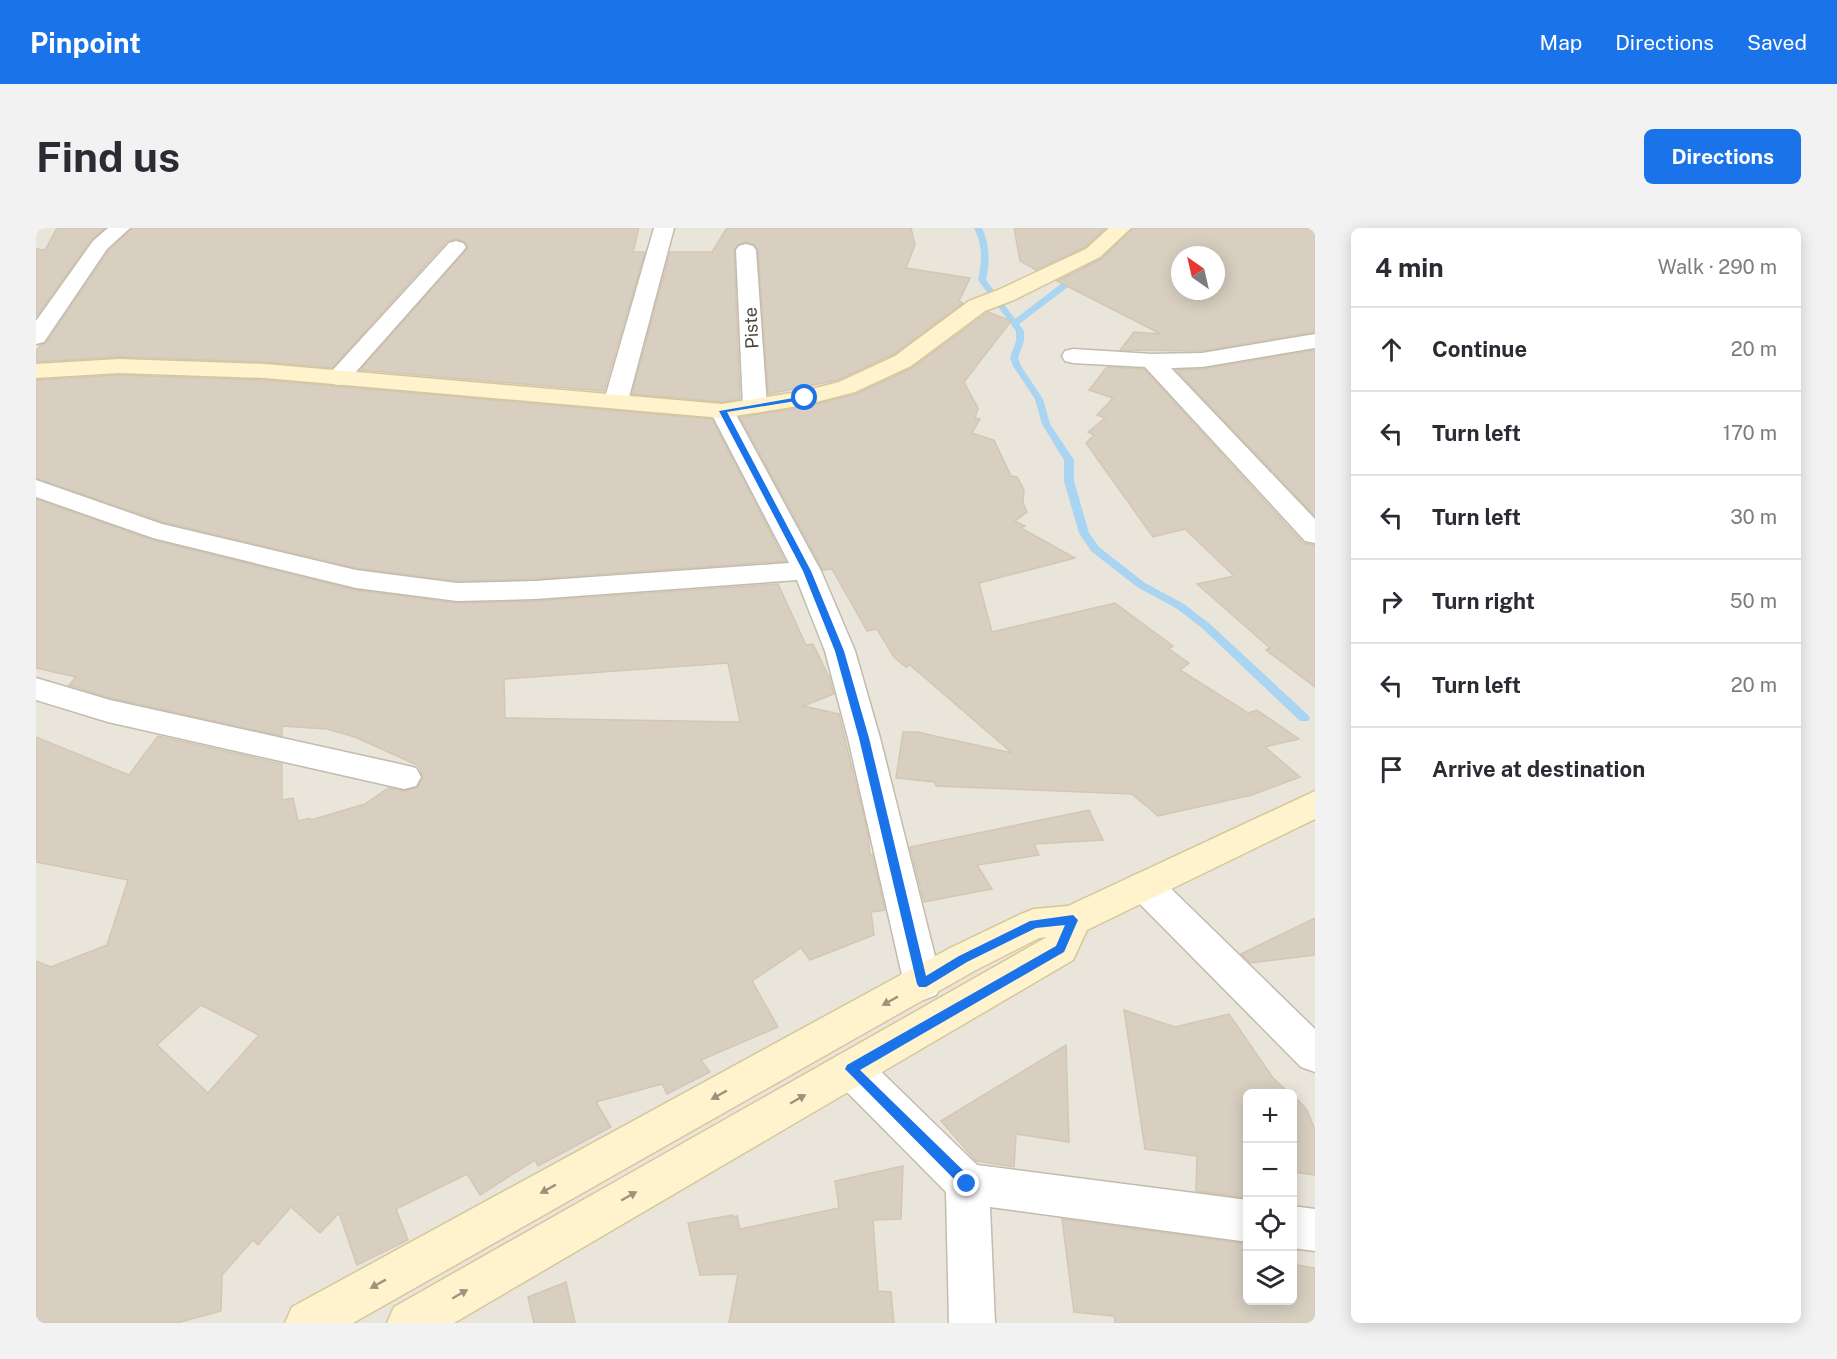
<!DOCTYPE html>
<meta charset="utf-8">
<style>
:root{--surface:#fff;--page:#f2f2f3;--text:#2b2b33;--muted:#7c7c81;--line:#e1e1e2;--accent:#1a73e8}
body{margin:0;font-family:"Public Sans",sans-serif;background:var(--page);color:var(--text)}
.controls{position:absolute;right:18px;bottom:18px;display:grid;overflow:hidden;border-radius:9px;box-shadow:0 3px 15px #0003}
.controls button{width:54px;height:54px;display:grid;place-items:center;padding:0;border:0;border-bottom:2px solid var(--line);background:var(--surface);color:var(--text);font:30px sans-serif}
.compass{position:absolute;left:1135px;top:18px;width:54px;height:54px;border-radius:50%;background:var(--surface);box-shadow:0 3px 15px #0003;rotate:326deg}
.stop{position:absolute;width:18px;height:18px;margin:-14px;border:4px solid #1a73e8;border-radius:50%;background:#fff}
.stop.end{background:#1a73e8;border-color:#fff;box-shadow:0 2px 6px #0008}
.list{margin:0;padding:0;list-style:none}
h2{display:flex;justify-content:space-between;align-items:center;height:78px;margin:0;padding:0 24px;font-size:26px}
h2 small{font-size:20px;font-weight:400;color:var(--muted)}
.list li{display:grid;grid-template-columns:39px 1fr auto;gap:18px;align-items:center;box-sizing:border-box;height:84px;padding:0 24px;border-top:2px solid var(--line)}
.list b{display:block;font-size:22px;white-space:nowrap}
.list em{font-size:20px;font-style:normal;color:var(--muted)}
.icon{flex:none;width:33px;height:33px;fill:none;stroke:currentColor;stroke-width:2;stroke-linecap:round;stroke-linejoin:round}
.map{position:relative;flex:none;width:1279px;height:1095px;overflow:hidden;border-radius:9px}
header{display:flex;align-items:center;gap:36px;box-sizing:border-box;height:84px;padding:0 30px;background:var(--accent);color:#fff}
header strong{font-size:28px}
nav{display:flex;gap:33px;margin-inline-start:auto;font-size:21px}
.intro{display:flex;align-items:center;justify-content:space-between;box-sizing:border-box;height:144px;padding:0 36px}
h1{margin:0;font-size:42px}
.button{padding:15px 27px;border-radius:9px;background:var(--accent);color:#fff;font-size:21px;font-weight:700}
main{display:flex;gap:36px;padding:0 36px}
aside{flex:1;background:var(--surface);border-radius:9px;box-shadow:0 3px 15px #0003}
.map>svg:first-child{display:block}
</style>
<header>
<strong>Pinpoint</strong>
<nav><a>Map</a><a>Directions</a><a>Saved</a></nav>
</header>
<div class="intro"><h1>Find us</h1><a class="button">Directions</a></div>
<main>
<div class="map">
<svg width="1279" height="1095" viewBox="0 0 1279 1095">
<rect width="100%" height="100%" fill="#f6f3ec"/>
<!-- residential -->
<path fill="#eae5da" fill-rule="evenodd" d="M0,0H1279V1095H0ZM1144,27H1180V63H1144ZM1212,866H1256V1072H1212Z"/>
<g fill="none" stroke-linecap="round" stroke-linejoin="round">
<!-- stream -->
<path fill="#a9d4f2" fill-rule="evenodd" d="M938,0H946C954,17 954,33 950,52L979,91L1055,33L1092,0H1100L1061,37L983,96L988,103V113L982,130L985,138L1007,171L1014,196L1038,232V253L1053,305L1063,319L1109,355L1148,376L1174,396L1272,487L1274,490L1272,493H1264L1166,400L1140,380L1101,359L1055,323L1043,305L1028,253V232L1006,196L999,171L977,138L974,130L980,113V103L942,52C946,34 947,17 938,0Z"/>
</g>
<!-- building -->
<g fill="#d8cfc1" stroke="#d3c7b4" stroke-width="1.5" fill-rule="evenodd">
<polygon points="21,0 69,0 55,12 0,89 0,21 9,22"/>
<polygon points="96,0 603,0 597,24 609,24 568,163 324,142 432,20 429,14 421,11 411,13 296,140 229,134 83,129 0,134 0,124 4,117 10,115 73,22"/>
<polygon points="691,0 875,0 879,17 870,40 934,50 923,73 927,75 858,126 802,152 732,166 722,22 718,16 711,14 702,16 698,22 704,171 686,174 596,166 634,24 676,24"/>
<polygon points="978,0 1070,0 1049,19 1000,42 984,33"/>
<path d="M1097,0H1279V104L1166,123L1084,122L1098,104L1125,106L1021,53L1066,31ZM1144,27H1180V63H1144Z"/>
<polygon points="952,84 975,93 928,154 942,180 939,190 944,191 936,205 958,212 975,248 981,249 988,262 987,275 991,284 979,293 989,298 985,300 1039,330 943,355 956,404 1079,375 1137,418 1133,421 1153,435 1144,442 1212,485 1221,482 1263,511 1229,519 1264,549 1216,567 1122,588 1096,566 900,558 899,554 860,550 867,504 881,504 976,525 874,437 870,439 858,429 841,401 831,403 796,341 787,342 704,189 769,179 820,166 876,140"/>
<polygon points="1279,122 1279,288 1140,142 1166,141"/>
<polygon points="1071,139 1108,141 1267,315 1279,317 1279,459 1230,422 1234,420 1161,356 1198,348 1149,301 1117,309 1050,215 1058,207 1052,204 1069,190 1061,187 1077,170 1053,162"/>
<polygon points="83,147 229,152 676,191 749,333 499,351 421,353 320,340 127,294 0,250 0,152"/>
<path d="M0,271L116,312L319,362L421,375L499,373L742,356L770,417L777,416L793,449L798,466L767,478L803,486L832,606L834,627L836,626L849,682L835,684L838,707L774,732L765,720L716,753L742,799L665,832L674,844L631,866L626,856L560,874L575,899L502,938L499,932L444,967L431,946L360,981L372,1012L321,1037L303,985L284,1005L255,979L222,1017L217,1012L186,1047L185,1083L141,1095H0V733L15,739L71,717L92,652L0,634V509L93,547L122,508L246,536V572L257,570L262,593L274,590L275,592L329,576L352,560L368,563L381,560L387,550L383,538L319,509L291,501L246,498V508L75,470L33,457L40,449L0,440ZM692,435L704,494L469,490L468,451ZM165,777L223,807L172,865L121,817Z"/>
<polygon points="1053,582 1067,612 998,616 1003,627 941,637 956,661 888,674 874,619"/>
<polygon points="1279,690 1279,727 1214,735 1205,726"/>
<polygon points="1088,782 1139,799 1193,786 1237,850 1254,866 1212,866 1212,970 1160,963 1161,928 1109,921"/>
<polygon points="1030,817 1033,914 980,906 978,939 940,933 905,893"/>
<polygon points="1257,867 1271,882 1279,902 1279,947 1257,944"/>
<polygon points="867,938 865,991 837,992 842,1063 855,1064 858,1095 693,1095 702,1046 664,1047 652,995 697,987 697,989 701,988 704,1001 803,980 799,953"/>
<polygon points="1026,991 1212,1016 1212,1072 1257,1072 1257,1022 1259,1023 1261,1037 1279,1040 1279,1095 1079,1095 1078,1088 1038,1084"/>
<polygon points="530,1054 539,1095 498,1095 492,1069"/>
</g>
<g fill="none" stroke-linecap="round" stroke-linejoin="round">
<!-- street casing -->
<g stroke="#c2bbae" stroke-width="3">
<g id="street">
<polygon points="72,0 94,0 71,21 8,114 0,116 0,93 57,13"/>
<polygon points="618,0 638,0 592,173 588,178 580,180 572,178 568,173"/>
<polygon points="420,13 427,15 430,19 427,23 310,155 302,157 294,155 290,150 294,145 413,15"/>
<polygon points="710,16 717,18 720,22 731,178 728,183 719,185 710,183 707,178 700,22 703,18"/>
<polygon points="1279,106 1279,120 1166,139 1135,140 1279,291 1279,315 1269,313 1109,139 1037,135 1029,133 1026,128 1029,123 1037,121 1116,126 1166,125"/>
<polygon points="686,176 695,178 698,183 785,343 819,423 844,510 906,756 900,767 887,772 874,767 868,756 812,510 789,423 761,352 499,371 421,373 320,360 117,310 0,269 0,252 126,296 320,342 421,355 499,353 753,335 674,183 677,178"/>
<polygon points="0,450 74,472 368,537 380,540 385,549 380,558 368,561 72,494 0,472"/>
<polygon points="1109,644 1122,648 1279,801 1279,844 1265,839 1096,668 1091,658 1096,648"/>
<polygon points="815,823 829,828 941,937 1212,972 1212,1014 954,979 959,1095 913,1095 910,964 801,854 795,841 801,828"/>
<polygon points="1256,978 1279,981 1279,1023 1256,1020"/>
</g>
</g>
<!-- secondary casing -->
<g stroke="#d6c79b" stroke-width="3">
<g id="secondary">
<polygon points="1073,0 1095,0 1064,29 978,72 949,83 875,138 819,164 769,177 686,190 229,150 83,145 0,150 0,136 83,131 229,136 686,176 768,163 803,154 859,128 933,73 962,62 1050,21"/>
<polygon points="1279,563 1279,591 1051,702 1037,732 418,1095 351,1095 358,1079 1011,709 1003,710 940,742 317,1095 249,1095 256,1079 914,720 985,686 998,681 1032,678"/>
</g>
</g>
<!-- street -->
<use href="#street" fill="#fff" fill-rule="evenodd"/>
<!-- secondary -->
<use href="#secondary" fill="#fff3cd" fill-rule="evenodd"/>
</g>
<!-- one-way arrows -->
<defs><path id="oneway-solid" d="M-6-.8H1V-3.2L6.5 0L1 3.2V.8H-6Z" transform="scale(1.5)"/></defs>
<g fill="#9c937c">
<use href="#oneway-solid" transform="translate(854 773) rotate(151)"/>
<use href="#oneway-solid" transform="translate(683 867) rotate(151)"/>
<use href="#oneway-solid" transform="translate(762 871) rotate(-30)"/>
<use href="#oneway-solid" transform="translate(512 961) rotate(151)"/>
<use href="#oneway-solid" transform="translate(593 968) rotate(-30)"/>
<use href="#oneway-solid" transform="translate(342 1056) rotate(151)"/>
<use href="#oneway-solid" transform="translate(424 1066) rotate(-30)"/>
</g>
<!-- route -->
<polygon fill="#1a73e8" points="769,168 772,171 691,184 775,343 808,423 833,510 890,748 923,728 994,693 1037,687 1042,692 1028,724 824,842 936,951 938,956 936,960 931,962 927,960 809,841 811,837 1020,718 1029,697 1000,700 931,734 890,759 883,759 881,756 823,510 799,423 767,343 683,183"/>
<g text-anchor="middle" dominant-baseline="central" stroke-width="4.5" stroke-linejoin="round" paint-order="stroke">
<!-- far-street labels -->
<g font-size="18" fill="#4b4439" stroke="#fff">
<text transform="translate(715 100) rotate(-93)">Piste</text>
</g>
</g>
</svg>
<div class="controls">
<button>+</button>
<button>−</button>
<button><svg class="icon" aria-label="locate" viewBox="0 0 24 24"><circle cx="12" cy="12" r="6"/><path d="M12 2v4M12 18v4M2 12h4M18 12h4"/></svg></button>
<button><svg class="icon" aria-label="layers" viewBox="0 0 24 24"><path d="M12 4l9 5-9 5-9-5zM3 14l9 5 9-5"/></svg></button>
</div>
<svg class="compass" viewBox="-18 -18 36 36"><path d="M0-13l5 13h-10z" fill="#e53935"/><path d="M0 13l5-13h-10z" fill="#7c7c81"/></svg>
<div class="stop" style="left:769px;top:170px"></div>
<div class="stop end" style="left:931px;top:956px"></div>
</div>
<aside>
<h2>4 min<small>Walk · 290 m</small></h2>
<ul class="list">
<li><svg class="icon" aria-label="ahead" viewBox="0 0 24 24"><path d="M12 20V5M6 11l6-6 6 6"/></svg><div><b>Continue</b></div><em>20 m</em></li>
<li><svg class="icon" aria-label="left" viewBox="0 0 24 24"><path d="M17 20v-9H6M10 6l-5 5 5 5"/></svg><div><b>Turn left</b></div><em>170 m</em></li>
<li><svg class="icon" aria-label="left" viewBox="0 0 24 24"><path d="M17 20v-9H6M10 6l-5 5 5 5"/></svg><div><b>Turn left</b></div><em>30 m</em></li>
<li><svg class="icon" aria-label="right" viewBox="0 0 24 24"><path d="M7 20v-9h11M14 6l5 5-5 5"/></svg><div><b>Turn right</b></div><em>50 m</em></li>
<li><svg class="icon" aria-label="left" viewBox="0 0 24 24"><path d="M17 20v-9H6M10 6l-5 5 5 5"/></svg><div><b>Turn left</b></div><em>20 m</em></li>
<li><svg class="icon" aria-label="arrive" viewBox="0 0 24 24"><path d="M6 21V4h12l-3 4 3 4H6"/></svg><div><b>Arrive at destination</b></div></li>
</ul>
</aside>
</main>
